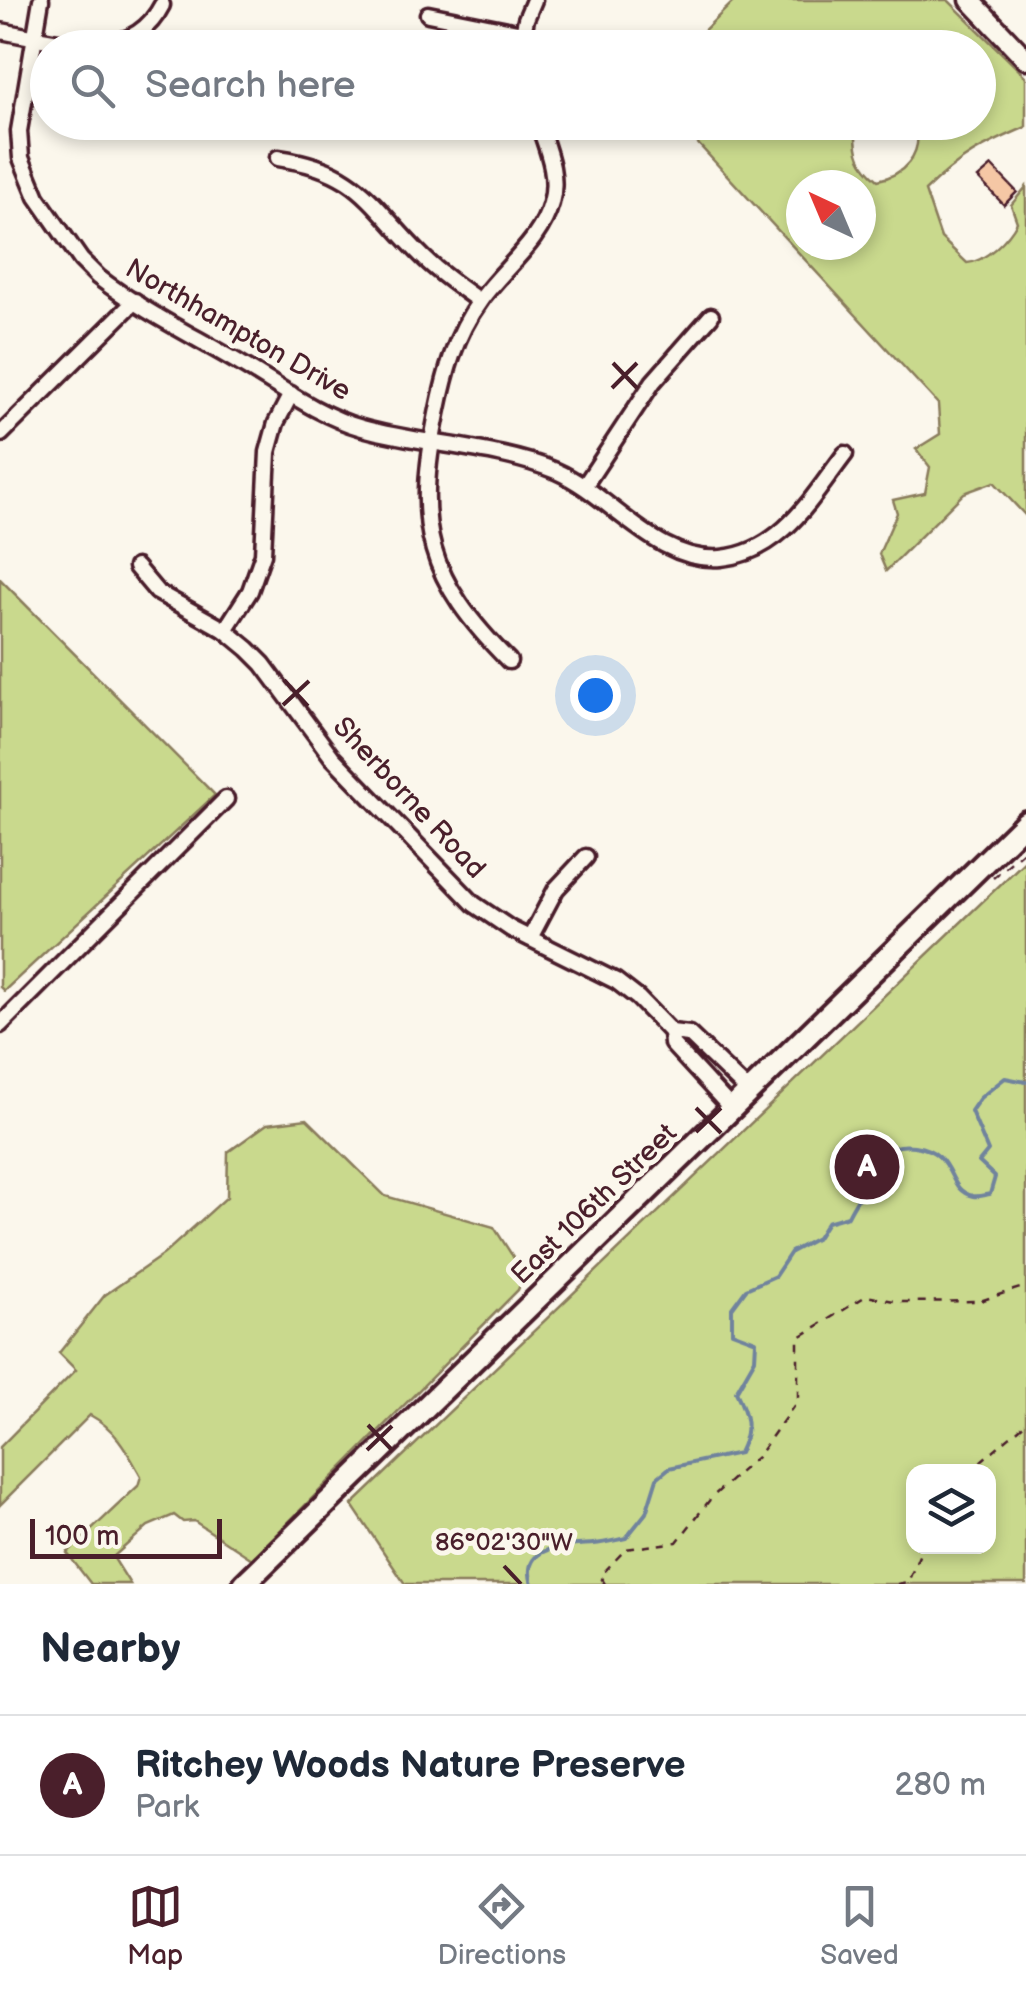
<!DOCTYPE html>
<meta charset="utf-8">
<style>
:root{--surface:#fff;--page:#f6f6f7;--text:#1f2937;--muted:#747a83;--line:#e0e1e3;--accent:#4a1f2b}
body{margin:0;font-family:"Balsamiq Sans",sans-serif;background:var(--page);color:var(--text)}
.controls{position:absolute;right:30px;bottom:30px;display:grid;overflow:hidden;border-radius:20px;box-shadow:0 5px 15px #0003}
.controls button{width:90px;height:90px;display:grid;place-items:center;padding:0;border:0;border-bottom:2px solid var(--line);background:var(--surface);color:var(--text);font:50px sans-serif}
.compass{position:absolute;left:786px;top:170px;width:90px;height:90px;border-radius:50%;background:var(--surface);box-shadow:0 5px 15px #0003;rotate:316deg}
.scale{position:absolute;left:30px;bottom:25px;width:192px;box-sizing:border-box;padding-left:10px;border:5px solid #4a1f2b;border-top:0;font-size:28px;line-height:35px;white-space:nowrap;color:#4a1f2b;-webkit-text-stroke:8px #fbf7ec;paint-order:stroke}
.you{position:absolute;left:595px;top:695px;width:35px;height:35px;margin:-25px;border:8px solid #fff;border-radius:50%;background:#1a73e8;box-shadow:0 0 0 15px #1a73e833}
.badge{display:grid;place-items:center;width:65px;height:65px;border-radius:50%;background:var(--accent);color:#fff;font-size:32px;font-weight:700}
.pin{position:absolute;translate:-50% -50%;border:5px solid #fff;box-shadow:0 2px 10px #0006}
.list{margin:0;padding:0;list-style:none}
h2{display:flex;justify-content:space-between;align-items:center;height:130px;margin:0;padding:0 40px;font-size:42px}
h2 small{font-size:32px;font-weight:400;color:var(--muted)}
.list li{display:grid;grid-template-columns:65px 1fr auto;gap:30px;align-items:center;box-sizing:border-box;height:140px;padding:0 40px;border-top:2px solid var(--line)}
.list b{display:block;font-size:38px;white-space:nowrap}
.list p{margin:0;font-size:32px;white-space:nowrap;color:var(--muted)}
.list em{font-size:32px;font-style:normal;color:var(--muted)}
.icon{flex:none;width:55px;height:55px;fill:none;stroke:currentColor;stroke-width:2;stroke-linecap:round;stroke-linejoin:round}
.map{position:relative;flex:none;width:1026px;height:1584px;overflow:hidden}
.search{position:absolute;background:var(--surface);box-shadow:0 5px 15px #0003;left:30px;right:30px;top:30px;height:110px;display:flex;align-items:center;gap:25px;box-sizing:border-box;padding:0 35px;border-radius:55px;color:var(--muted);font-size:38px}
.sheet{height:270px;background:var(--surface)}
nav{display:flex;justify-content:space-around;align-items:center;box-sizing:border-box;height:140px;border-top:2px solid var(--line);background:var(--surface);font-size:28px;color:var(--muted)}
nav a{display:grid;justify-items:center;gap:5px}
nav .on{color:var(--accent)}
.map>svg:first-child{display:block}
</style>
<div class="map">
<svg width="1026" height="1584" viewBox="0 0 1026 1584">
<rect width="100%" height="100%" fill="#fbf7ec"/>
<filter id="ink" filterUnits="userSpaceOnUse"><feTurbulence type="fractalNoise" baseFrequency=".01" numOctaves="2"/><feDisplacementMap in="SourceGraphic" scale="20" xChannelSelector="R" yChannelSelector="G"/><feConvolveMatrix kernelMatrix="1 2 1 2 8 2 1 2 1" color-interpolation-filters="sRGB"/></filter>
<g filter="url(#ink)">
<!-- green -->
<g fill="#c9d98d" stroke="#8a7c5c" stroke-width="2.5" fill-rule="evenodd">
<path d="M735,0H948L1026,77V127C982,146 960,157 925,191L941,238L967,263C985,262 1009,238 1017,222L1011,205L1026,187V516L994,482L964,493L886,571L879,554L897,513L893,500L925,493L930,467L916,449L940,434L938,404L679,123H882L874,129L856,127C855,152 859,164 878,180C904,175 921,155 917,129L923,123L978,122V48L687,47ZM861,185V245H801V185Z"/>
<polygon points="0,579 215,795 4,991 0,987"/>
<path d="M1026,860V1584H405L352,1505ZM914,1472H988V1546H914Z"/>
<path d="M307,1119L385,1196L494,1227L524,1274L518,1290L252,1559L194,1521L183,1522L174,1515L148,1526L113,1557L130,1584H91L67,1553L138,1486L141,1476C127,1451 116,1429 90,1415L0,1505V1447L76,1370L59,1353L105,1295L164,1254L227,1197L228,1152L267,1124Z"/>
</g>
<g fill="none" stroke-linecap="round" stroke-linejoin="round">
<!-- stream -->
<path stroke="#70839d" stroke-width="4" d="M532,1584C519,1544 568,1546 594,1544C605,1543 616,1540 626,1538L646,1513L657,1478L669,1468L739,1453C751,1429 748,1416 736,1392L755,1359L756,1341L732,1332V1308L746,1289L775,1276L791,1252L817,1238L827,1222L848,1216C857,1196 875,1179 876,1158C888,1148 897,1144 914,1146C958,1152 944,1190 973,1196C979,1197 984,1195 990,1194L995,1177L979,1162L988,1151L971,1111L980,1098L1005,1078L1026,1082"/>
</g>
<!-- building -->
<polygon fill="#f5c7a5" stroke="#4a1f2b" stroke-width="2.5" points="992,166 1017,192 1004,205 978,178"/>
<g fill="none" stroke-linecap="round" stroke-linejoin="round">
<!-- minor casing -->
<g stroke="#4a1f2b" stroke-width="21">
<g id="minor">
<path d="M41,0L19,131L21,158L37,197L81,260L98,277C142,311 194,336 241,364C280,387 319,416 362,428C423,445 499,447 556,471C611,495 656,563 721,558C782,552 812,497 845,454"/>
<polyline points="428,14 522,33"/>
<path d="M0,31C56,40 130,68 162,5"/>
<polyline points="520,48 526,19 534,0"/>
<path d="M278,158C361,170 369,204 423,257C440,274 460,287 479,301"/>
<polyline points="1,434 135,301"/>
<polyline points="585,485 653,382 711,316"/>
<polyline points="136,567 157,592 225,630 248,649 263,664 332,757 474,904 511,929 616,981 638,998 671,1032"/>
<polyline points="225,630 250,591 263,554 268,452 276,423 291,394"/>
<path d="M509,661C427,579 414,527 437,414C445,374 455,335 480,301C502,269 541,242 551,203C559,175 547,149 538,122"/>
<polyline points="530,938 556,889 586,857"/>
<polyline points="0,1025 226,799"/>
<polyline points="731,1108 672,1044 671,1032 689,1034 748,1091"/>
</g>
</g>
<!-- tertiary casing -->
<g stroke="#4a1f2b" stroke-width="25">
<polyline id="tertiary" points="970,0 1026,59"/>
</g>
<!-- secondary casing -->
<g stroke="#4a1f2b" stroke-width="28">
<polyline id="secondary" points="244,1584 1026,822"/>
</g>
<!-- path -->
<g stroke="#4a1f2b" stroke-width="2.5" stroke-dasharray="8 8" stroke-linecap="butt">
<polyline points="993,878 1026,849"/>
<polyline points="968,1472 1026,1423"/>
<polyline points="605,1584 600,1576 626,1549 677,1542 712,1497 757,1457 798,1400 798,1338 866,1296 900,1302 980,1301 1026,1286"/>
<polyline points="897,1584 908,1582 923,1546"/>
</g>
<!-- minor -->
<use href="#minor" stroke="#fbf7ec" stroke-width="14"/>
<!-- tertiary -->
<use href="#tertiary" stroke="#fbf7ec" stroke-width="18"/>
<!-- secondary -->
<use href="#secondary" stroke="#fbf7ec" stroke-width="20"/>
</g>
</g>
<!-- ticks -->
<path fill="none" stroke="#4a1f2b" stroke-width="4" d="M613,363L637,388M612,388L637,363M284,680L308,706M283,705L309,681M696,1108L721,1133M696,1132L721,1108M368,1425L392,1450M367,1450L392,1426M504,1566L521,1584"/>
<g text-anchor="middle" dominant-baseline="central" stroke-width="10" stroke-linejoin="round" paint-order="stroke">
<!-- street labels -->
<g font-size="28" fill="#4a1f2b" stroke="#fbf7ec">
<text transform="translate(238 330) rotate(30)">Northhampton Drive</text>
<text transform="translate(409 798) rotate(47)">Sherborne Road</text>
<text transform="translate(594 1204) rotate(-44)">East 106th Street</text>
</g>
</g>
<g font-size="25" text-anchor="middle" fill="#4a1f2b" stroke="#fbf7ec" stroke-width="10" stroke-linejoin="round" paint-order="stroke">
<text x="504" y="1550">86°02'30"W</text>
</g>
</svg>
<div class="controls">
<button><svg class="icon" aria-label="layers" viewBox="0 0 24 24"><path d="M12 4l9 5-9 5-9-5zM3 14l9 5 9-5"/></svg></button>
</div>
<svg class="compass" viewBox="-18 -18 36 36"><path d="M0-13l5 13h-10z" fill="#e53935"/><path d="M0 13l5-13h-10z" fill="#747a83"/></svg>
<div class="scale">100 m</div>
<div class="you"></div>
<div class="pin badge" style="left:867px;top:1167px">A</div>
<div class="search"><svg class="icon" aria-label="search" viewBox="0 0 24 24"><circle cx="10" cy="10" r="6"/><path d="M15 15l6 6"/></svg>Search here</div>
</div>
<section class="sheet">
<h2>Nearby<small></small></h2>
<ul class="list">
<li><span class="badge">A</span><div><b>Ritchey Woods Nature Preserve</b><p>Park</p></div><em>280 m</em></li>
</ul>
</section>
<nav>
<a class="on"><svg class="icon" aria-label="map" viewBox="0 0 24 24"><path d="M3 6l6-2 6 2 6-2v14l-6 2-6-2-6 2zM9 4v14M15 6v14"/></svg>Map</a>
<a><svg class="icon" aria-label="directions" viewBox="0 0 24 24"><path d="M12 3l9 9-9 9-9-9zM9 14v-3h6M13 9l2 2-2 2"/></svg>Directions</a>
<a><svg class="icon" aria-label="saved" viewBox="0 0 24 24"><path d="M7 4h10v16l-5-4-5 4z"/></svg>Saved</a>
</nav>
